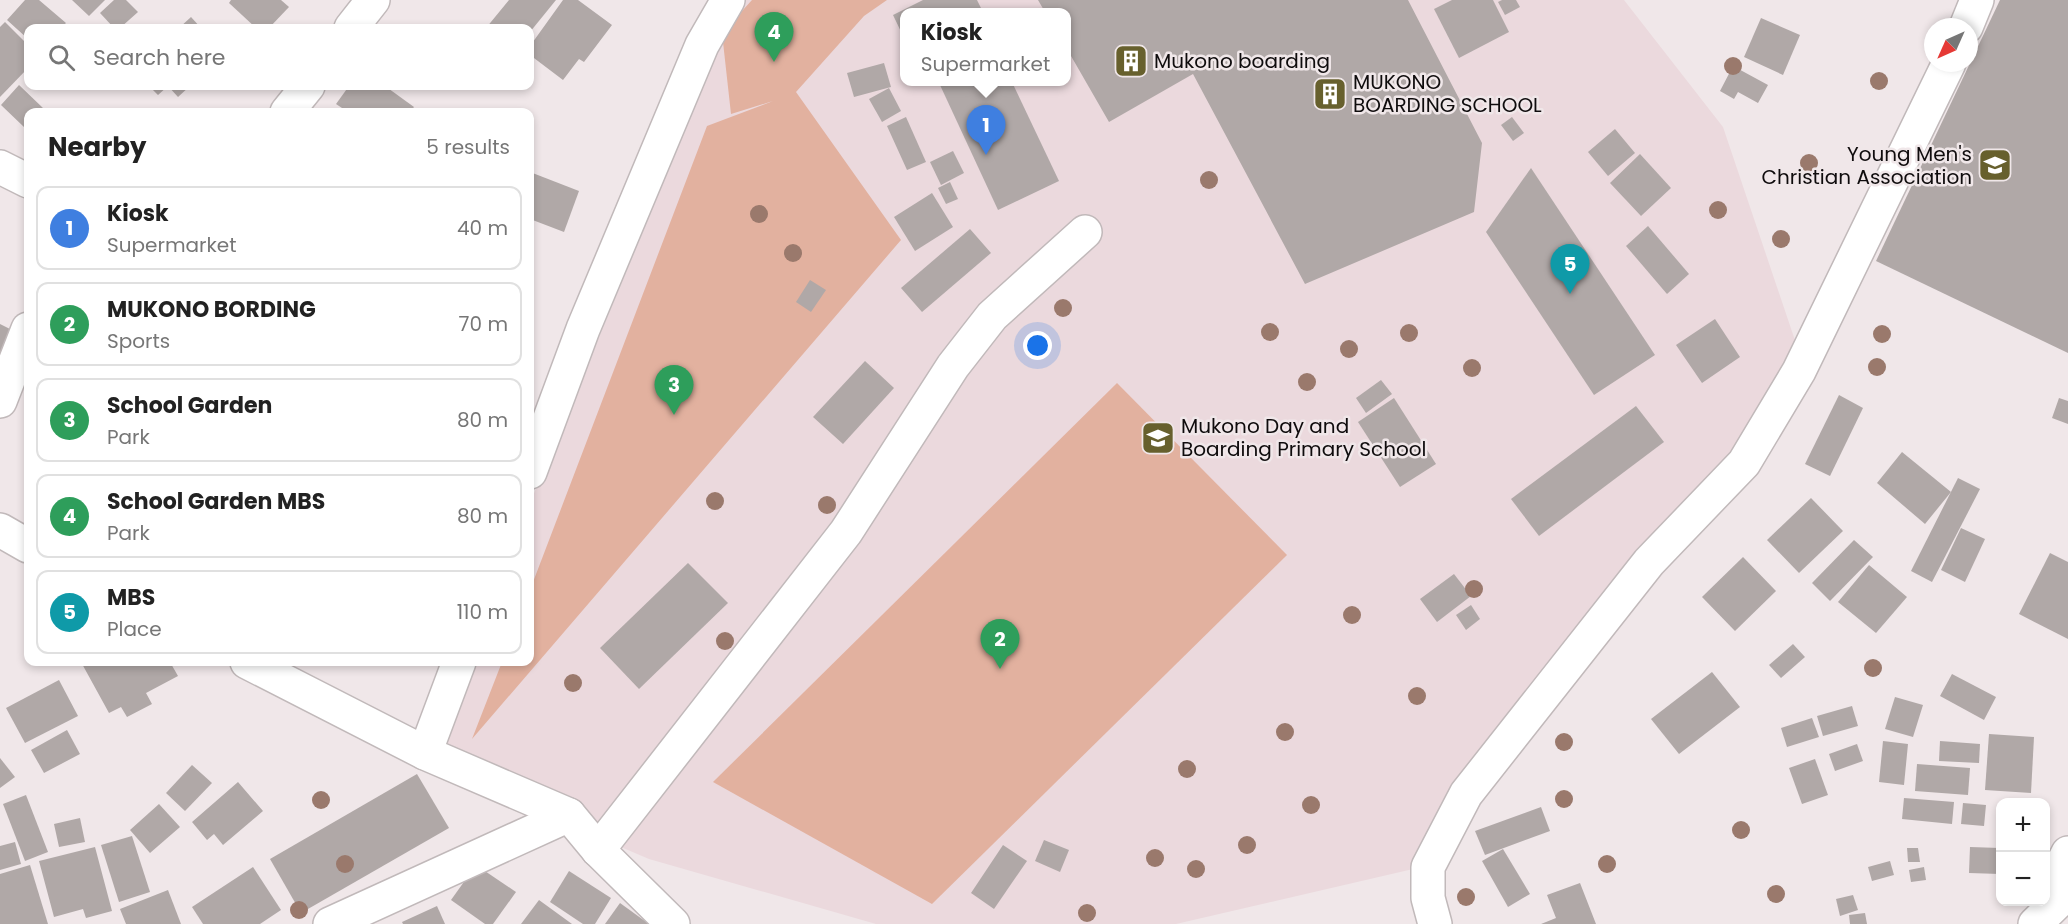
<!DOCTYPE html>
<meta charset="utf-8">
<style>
:root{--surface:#fff;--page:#f6f6f6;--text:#222;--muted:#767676;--line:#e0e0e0;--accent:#67602d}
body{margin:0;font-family:Poppins,sans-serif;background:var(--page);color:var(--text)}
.controls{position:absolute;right:18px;bottom:18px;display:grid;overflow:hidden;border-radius:12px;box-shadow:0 3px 9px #0003}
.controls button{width:54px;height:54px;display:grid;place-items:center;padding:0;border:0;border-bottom:2px solid var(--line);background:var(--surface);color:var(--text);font:30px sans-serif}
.compass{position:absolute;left:1924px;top:18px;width:54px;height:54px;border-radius:50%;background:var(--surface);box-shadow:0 3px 9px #0003;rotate:225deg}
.you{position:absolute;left:1038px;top:346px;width:21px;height:21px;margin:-15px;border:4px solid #fff;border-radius:50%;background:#1a73e8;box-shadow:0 0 0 9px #1a73e833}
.badge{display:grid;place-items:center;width:39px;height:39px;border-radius:50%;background:var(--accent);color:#fff;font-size:20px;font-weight:700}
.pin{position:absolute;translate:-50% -50px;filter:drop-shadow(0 2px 3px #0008)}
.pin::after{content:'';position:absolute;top:32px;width:21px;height:18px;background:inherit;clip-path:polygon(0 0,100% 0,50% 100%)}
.popup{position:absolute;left:900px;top:8px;width:171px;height:78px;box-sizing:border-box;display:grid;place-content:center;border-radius:12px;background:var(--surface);filter:drop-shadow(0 2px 4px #0005);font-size:20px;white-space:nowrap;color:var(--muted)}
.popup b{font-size:22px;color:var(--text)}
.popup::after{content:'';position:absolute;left:50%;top:100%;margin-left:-12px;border:12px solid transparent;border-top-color:var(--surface)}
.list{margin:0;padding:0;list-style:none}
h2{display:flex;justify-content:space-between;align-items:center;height:78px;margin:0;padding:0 24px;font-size:26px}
h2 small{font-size:20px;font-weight:400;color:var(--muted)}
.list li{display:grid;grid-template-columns:39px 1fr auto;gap:18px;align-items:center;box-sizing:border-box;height:84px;margin:0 12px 12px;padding:0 12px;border:2px solid var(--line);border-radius:12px}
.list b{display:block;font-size:22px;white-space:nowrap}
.list p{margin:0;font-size:20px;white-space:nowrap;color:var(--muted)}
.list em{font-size:20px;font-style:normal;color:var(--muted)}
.icon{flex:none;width:33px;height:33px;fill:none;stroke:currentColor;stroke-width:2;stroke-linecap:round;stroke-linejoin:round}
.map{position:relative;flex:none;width:2068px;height:924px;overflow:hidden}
.search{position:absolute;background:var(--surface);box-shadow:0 3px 9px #0003;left:24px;top:24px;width:510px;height:66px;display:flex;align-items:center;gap:15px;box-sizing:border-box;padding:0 21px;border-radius:12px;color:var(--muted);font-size:22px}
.panel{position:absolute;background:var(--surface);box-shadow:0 3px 9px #0003;left:24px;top:108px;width:510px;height:558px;border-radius:12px}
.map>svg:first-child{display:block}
</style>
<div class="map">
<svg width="2068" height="924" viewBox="0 0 2068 924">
<rect width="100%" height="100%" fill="#f0e7e9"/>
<!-- built -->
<path fill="#ebd9dd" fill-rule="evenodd" d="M739,0H1624L1723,127L1806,373L1426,866L1176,924H876L649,859L421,762L463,662H530V503ZM905,12H1067V82H905Z"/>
<!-- green -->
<g fill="#e2b19f">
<polygon points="752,0 887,0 864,16 796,92 901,240 472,739 502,662 530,662 530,590 707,126 773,101 731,114 722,33"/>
<polygon points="1117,383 1287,555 932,904 713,782"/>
</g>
<!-- building -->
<g fill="#b0a8a7">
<polygon points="25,0 39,0 66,23 61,28 28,28 28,39 7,20"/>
<polygon points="72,0 105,0 89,16"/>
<polygon points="114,0 126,0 138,12 120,28 114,28 100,13"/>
<polygon points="231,0 281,0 289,7 269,28 256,28 229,3"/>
<polygon points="509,0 556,0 530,32 530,28 486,28"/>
<polygon points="563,0 578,0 612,25 584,62 579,59 563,80 530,55 530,46"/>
<polygon points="923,0 977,0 983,12 905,12 905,40 893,15"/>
<polygon points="1038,0 1408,0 1482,143 1474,212 1305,284 1193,74 1109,122 1067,49 1067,12 1045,12"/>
<polygon points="1452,0 1493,0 1509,32 1459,58 1434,9"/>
<polygon points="1502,0 1516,0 1520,7 1505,15 1498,2"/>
<polygon points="2000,0 2068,0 2068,353 1876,261"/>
<polygon points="191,17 201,28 179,28"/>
<polygon points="1761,18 1800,35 1783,75 1744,57"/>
<polygon points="5,22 28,45 28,68 0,97 0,27"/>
<polygon points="884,63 891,87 854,97 847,73"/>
<polygon points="1733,66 1768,85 1758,103 1738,92 1734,99 1720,91"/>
<polygon points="948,82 1012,82 1059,181 998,210 940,85"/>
<polygon points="19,85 43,108 38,112 28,112 28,123 24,127 1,105"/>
<polygon points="149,86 190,86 178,97 168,86 158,95"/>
<polygon points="349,86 385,86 414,107 410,112 348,112 336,104"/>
<polygon points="889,88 901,111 882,122 869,99"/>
<polygon points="906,117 926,162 907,170 887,126"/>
<polygon points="1512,117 1524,133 1513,141 1501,125"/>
<polygon points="1615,129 1635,153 1608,176 1588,152"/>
<polygon points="953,151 964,173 941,185 930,162"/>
<polygon points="1640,154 1671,188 1641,216 1610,183"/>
<polygon points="1531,168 1655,355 1594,395 1486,232"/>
<polygon points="530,172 579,191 564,232 530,219"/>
<polygon points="950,182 958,199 946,204 938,188"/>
<polygon points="932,193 953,227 915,251 894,217"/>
<polygon points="1648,226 1689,274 1667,294 1626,246"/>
<polygon points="970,229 991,253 922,312 901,288"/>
<polygon points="810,280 826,290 811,312 796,302"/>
<polygon points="1715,319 1740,357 1702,383 1676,345"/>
<polygon points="0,324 16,332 0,368"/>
<polygon points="865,361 894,388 843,444 813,417"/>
<polygon points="1381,380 1392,394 1366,413 1356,398"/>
<polygon points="1839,395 1863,408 1830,476 1805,464"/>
<polygon points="1394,398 1436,464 1400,487 1358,422"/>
<polygon points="2059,398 2068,401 2068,424 2052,418"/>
<polygon points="1636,406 1664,442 1539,536 1511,499"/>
<polygon points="1902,452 1951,492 1925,524 1877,483"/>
<polygon points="1958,478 1980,489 1932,582 1911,571"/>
<polygon points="1811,498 1843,531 1799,573 1767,540"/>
<polygon points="1961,528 1985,539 1965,582 1941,570"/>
<polygon points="1854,540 1873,557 1830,601 1812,583"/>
<polygon points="2050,553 2068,562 2068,639 2019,614"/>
<polygon points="1743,557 1776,591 1735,631 1702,597"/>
<polygon points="688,563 728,603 639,689 600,648"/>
<polygon points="1869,565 1907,597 1876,633 1838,602"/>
<polygon points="1454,574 1471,596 1437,622 1420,599"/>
<polygon points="1471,605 1480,619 1466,630 1456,615"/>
<polygon points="1793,644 1805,657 1781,678 1769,665"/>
<polygon points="81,662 170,662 178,676 146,693 152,704 127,717 121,707 109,713"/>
<polygon points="1712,672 1740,707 1679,754 1651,719"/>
<polygon points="1952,674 1996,697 1984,720 1940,696"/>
<polygon points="59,680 78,716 25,743 6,708"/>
<polygon points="1895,697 1923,705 1913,737 1885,729"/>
<polygon points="1852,706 1858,726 1823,736 1817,716"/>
<polygon points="1812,718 1819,737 1787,747 1781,728"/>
<polygon points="67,730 80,754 44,773 31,750"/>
<polygon points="1989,734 2034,737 2031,793 1985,790"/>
<polygon points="1883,741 1908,744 1904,785 1879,782"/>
<polygon points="1940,741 1980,744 1979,763 1939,761"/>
<polygon points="1857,744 1863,761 1835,771 1829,754"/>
<polygon points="0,758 15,777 0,788"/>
<polygon points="1815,759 1828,795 1802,804 1789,768"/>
<polygon points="1917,764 1970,768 1968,795 1915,791"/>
<polygon points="192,765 212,783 185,811 166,793"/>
<polygon points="417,774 449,828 301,913 270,859"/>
<polygon points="238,782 263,811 223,845 214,834 207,840 192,822"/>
<polygon points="26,795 48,852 25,861 3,804"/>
<polygon points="1904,798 1954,802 1952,824 1902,819"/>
<polygon points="1963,803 1986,805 1984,826 1961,824"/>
<polygon points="159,804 180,827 150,853 130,830"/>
<polygon points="1541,807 1550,831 1485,855 1475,831"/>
<polygon points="80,818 85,842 59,847 54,824"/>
<polygon points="132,836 150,892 119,902 101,845"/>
<polygon points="1044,840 1069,850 1060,872 1035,861"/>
<polygon points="15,842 21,864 0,870 0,846"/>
<polygon points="1003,845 1027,861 994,909 971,893"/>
<polygon points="95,847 112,911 86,918 83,909 54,917 39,861"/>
<polygon points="1970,847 2000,848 2000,874 1969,873"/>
<polygon points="1907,848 1918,848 1920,862 1908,862"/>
<polygon points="1503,849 1530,894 1508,907 1482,861"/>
<polygon points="1890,861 1894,875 1872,881 1868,867"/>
<polygon points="30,865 48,924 0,924 0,874"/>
<polygon points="476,865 516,892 493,924 485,924 451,900"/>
<polygon points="253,867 281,910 260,924 203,924 192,907"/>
<polygon points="1924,867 1926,880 1911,882 1909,870"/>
<polygon points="569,871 611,898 595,924 583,924 550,902"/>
<polygon points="1580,883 1596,924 1541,924 1556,918 1547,895"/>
<polygon points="168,890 181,924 126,924 120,909"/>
<polygon points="1853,895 1858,910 1840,916 1836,899"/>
<polygon points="539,900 572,924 521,924"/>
<polygon points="620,903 649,924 605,924"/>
<polygon points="437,906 445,924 403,924 402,922"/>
<polygon points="1865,913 1867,924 1850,924 1849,915"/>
</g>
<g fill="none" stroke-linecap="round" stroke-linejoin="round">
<!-- minor casing -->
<g stroke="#c1b9ba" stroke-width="36">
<g id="minor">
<polyline points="1966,27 1977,0"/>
<polyline points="351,28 373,0"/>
<polyline points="287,112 308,86"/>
<polyline points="0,167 28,181"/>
<polyline points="0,401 28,329"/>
<polyline points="530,472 583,329 702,45 728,0"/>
<polyline points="0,530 28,546"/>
<polyline points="247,662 425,753 569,815 598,850 673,924"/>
<polyline points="425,753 459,662"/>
<polyline points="598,850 846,532 953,366 992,316 1085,232"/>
<polyline points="2046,897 2068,853"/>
<polyline points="330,924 569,815"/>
<polyline points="1435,924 1428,898 1428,867 1466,794 1649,562 1744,463 1799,371 1949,63"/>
<polyline points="2035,924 2068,892"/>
</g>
</g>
<!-- minor -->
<use href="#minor" stroke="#fff" stroke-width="33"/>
</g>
<!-- trees -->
<g fill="#9a796c">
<circle cx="1733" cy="66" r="9"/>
<circle cx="1879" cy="81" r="9"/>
<circle cx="1809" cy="163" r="9"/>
<circle cx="1209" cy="180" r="9"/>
<circle cx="1718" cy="210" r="9"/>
<circle cx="759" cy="214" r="9"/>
<circle cx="1781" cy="239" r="9"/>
<circle cx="793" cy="253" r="9"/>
<circle cx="1063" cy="308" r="9"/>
<circle cx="1270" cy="332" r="9"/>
<circle cx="1409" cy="333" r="9"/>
<circle cx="1882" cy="334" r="9"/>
<circle cx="1349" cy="349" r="9"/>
<circle cx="1877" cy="367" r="9"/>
<circle cx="1472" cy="368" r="9"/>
<circle cx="1307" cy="382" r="9"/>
<circle cx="715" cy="501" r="9"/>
<circle cx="827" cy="505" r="9"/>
<circle cx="1474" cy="589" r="9"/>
<circle cx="1352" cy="615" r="9"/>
<circle cx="725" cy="641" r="9"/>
<circle cx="1873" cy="668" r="9"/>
<circle cx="573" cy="683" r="9"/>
<circle cx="1417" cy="696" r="9"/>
<circle cx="1285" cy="732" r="9"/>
<circle cx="1564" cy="742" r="9"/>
<circle cx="1187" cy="769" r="9"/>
<circle cx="1564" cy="799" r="9"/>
<circle cx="321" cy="800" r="9"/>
<circle cx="1311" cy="805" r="9"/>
<circle cx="1741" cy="830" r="9"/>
<circle cx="1247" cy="845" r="9"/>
<circle cx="1155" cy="858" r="9"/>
<circle cx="345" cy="864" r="9"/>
<circle cx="1607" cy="864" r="9"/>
<circle cx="1196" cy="869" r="9"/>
<circle cx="1776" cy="894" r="9"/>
<circle cx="1466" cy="897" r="9"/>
<circle cx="299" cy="910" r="9"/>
<circle cx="1087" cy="913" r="9"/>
</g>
<!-- icons -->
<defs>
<g id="building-square" transform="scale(1.725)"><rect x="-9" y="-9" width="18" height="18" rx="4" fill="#67602d" stroke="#f0e7e9"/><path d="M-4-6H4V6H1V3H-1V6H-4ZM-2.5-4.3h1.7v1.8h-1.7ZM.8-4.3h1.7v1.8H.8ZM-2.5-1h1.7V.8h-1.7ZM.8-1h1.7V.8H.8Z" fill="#fff"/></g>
<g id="school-square" transform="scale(1.725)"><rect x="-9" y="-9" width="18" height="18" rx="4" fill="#67602d" stroke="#f0e7e9"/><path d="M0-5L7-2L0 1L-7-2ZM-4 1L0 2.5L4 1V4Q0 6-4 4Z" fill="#fff"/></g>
</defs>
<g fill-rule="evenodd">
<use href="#building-square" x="1131" y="61"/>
<use href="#building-square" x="1330" y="94"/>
<use href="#school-square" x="1995" y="165"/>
<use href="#school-square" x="1158" y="438"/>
</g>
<g text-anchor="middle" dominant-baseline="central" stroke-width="5" stroke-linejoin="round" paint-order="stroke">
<!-- poi labels -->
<g font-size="20" fill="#0f0c0d" stroke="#f0e7e9" text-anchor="start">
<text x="1154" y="61">Mukono boarding</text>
<text x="1353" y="82">MUKONO<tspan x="1353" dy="23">BOARDING SCHOOL</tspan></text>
<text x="1972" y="154" text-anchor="end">Young Men's<tspan x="1972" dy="23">Christian Association</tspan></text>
<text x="1181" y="426">Mukono Day and<tspan x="1181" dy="23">Boarding Primary School</tspan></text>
</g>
</g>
</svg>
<div class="controls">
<button>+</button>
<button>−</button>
</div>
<svg class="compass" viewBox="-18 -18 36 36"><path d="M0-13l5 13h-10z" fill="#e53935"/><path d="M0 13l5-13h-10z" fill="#767676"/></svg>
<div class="you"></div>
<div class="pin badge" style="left:986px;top:155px;background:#3f7fe0">1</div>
<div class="popup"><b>Kiosk</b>Supermarket</div>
<div class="pin badge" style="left:1000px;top:669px;background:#2e9e5b">2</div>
<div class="pin badge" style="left:674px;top:415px;background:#2e9e5b">3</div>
<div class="pin badge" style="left:774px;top:62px;background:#2e9e5b">4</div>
<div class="pin badge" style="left:1570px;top:294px;background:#0f9aa8">5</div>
<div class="search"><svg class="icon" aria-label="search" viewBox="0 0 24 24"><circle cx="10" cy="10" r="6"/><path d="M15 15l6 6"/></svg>Search here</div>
<section class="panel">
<h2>Nearby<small>5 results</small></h2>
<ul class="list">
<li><span class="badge" style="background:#3f7fe0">1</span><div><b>Kiosk</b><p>Supermarket</p></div><em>40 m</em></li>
<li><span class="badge" style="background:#2e9e5b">2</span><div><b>MUKONO BORDING</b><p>Sports</p></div><em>70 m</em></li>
<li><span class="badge" style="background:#2e9e5b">3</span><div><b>School Garden</b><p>Park</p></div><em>80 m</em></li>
<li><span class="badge" style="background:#2e9e5b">4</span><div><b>School Garden MBS</b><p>Park</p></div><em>80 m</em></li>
<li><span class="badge" style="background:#0f9aa8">5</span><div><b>MBS</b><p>Place</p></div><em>110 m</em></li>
</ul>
</section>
</div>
